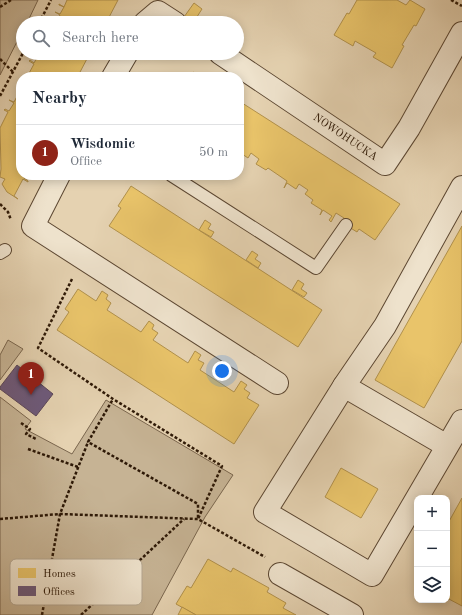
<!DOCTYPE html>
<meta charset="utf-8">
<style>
:root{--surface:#fff;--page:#f2f2f3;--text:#1f2937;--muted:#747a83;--line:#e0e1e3;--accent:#8f2418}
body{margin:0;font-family:"Old Standard TT",serif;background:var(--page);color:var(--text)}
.controls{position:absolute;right:12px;bottom:12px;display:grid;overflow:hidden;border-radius:8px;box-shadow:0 2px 10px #0003}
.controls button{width:36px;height:36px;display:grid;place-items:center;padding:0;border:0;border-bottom:1px solid var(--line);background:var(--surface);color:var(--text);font:20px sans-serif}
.you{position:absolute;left:222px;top:371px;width:14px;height:14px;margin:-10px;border:3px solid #fff;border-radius:50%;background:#1a73e8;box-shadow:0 0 0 6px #1a73e833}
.badge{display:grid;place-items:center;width:26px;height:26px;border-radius:50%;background:var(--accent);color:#fff;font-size:13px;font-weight:700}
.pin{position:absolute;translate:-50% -33px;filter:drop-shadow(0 1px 2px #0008)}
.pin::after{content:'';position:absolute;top:21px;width:14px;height:12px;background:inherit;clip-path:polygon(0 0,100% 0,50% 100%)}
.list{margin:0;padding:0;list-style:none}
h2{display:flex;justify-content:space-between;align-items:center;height:52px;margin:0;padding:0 16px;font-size:17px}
h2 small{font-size:13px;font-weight:400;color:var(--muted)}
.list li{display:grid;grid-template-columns:26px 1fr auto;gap:12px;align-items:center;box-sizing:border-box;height:56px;padding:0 16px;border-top:1px solid var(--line)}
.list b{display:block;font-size:15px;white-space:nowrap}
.list p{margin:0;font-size:13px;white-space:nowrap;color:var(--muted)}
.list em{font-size:13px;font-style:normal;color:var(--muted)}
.icon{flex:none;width:22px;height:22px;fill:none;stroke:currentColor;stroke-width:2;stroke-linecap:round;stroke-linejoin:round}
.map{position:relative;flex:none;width:462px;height:615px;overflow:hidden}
.search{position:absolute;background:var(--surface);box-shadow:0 2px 10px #0003;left:16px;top:16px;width:228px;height:44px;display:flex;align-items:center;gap:10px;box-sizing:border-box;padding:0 14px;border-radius:22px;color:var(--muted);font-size:15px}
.panel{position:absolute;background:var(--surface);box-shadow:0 2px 10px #0003;left:16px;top:72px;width:228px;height:108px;border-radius:16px}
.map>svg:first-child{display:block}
</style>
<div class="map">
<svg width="462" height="615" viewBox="0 0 462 615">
<rect width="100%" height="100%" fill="#e5d2b1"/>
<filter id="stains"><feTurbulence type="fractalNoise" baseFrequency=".005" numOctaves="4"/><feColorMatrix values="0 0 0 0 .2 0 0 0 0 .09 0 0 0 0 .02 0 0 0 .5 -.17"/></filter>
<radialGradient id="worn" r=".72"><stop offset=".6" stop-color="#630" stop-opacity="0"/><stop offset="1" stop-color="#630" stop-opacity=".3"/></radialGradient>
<!-- green -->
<g fill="#c6b394" stroke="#7a664e">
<polygon points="0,0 38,0 27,23 23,23 23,30 0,75"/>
<polygon points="8,340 23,349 0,380 0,355"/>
<polygon points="0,397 31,421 25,429 72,454 106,400 233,475 205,517 152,615 0,615"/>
</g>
<!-- homes -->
<g fill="#e9c46a" stroke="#b1914c">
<polygon points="67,0 118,0 106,23 55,23 60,15 55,12 60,14 64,7 59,5 59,4 64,7"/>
<polygon points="357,0 397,0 406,5 410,0 425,9 416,26 414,25 402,45 404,46 392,68 373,57 376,53 355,41 353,46 334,35 347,13 349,14"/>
<polygon points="194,3 202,9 193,23 184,17"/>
<polygon points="37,53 90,53 79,74 83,77 79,75 77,77 27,77 34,64 29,61 30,60 34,63 39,54"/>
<polygon points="193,72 201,77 189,77"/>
<polygon points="21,89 21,175 25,175 24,178 28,181 28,182 23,179 14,196 18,199 7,192 2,184 5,179 0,177 1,169 0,128 8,112 4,110 5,109 9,111 14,103 9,100 14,102"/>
<polygon points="239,101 400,204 375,240 359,229 357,232 341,222 344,218 336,213 331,222 329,220 332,216 323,210 320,215 322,210 311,203 313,200 305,194 308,190 299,184 296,189 287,183 284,188 287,181 268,168 266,170 256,164 259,159 251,153 248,158 239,152"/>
<polygon points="131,186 322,310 298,347 109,226 121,208 118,206"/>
<polygon points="205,220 211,224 208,229 214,232 211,237 199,230"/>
<polygon points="462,226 462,341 424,408 375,380"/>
<polygon points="252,251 258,255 255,259 261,263 258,268 246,260"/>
<polygon points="298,280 304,284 301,289 307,293 304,297 292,290"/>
<polygon points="78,289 96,301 102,291 108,295 106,299 111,303 107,310 141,332 149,321 154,325 152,329 158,333 153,340 188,363 195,351 201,355 198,360 204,363 200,370 234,392 241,381 247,385 244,389 250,393 247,398 259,405 234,444 57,330 69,312 65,309"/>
<polygon points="341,468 378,489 361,518 325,497"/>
<polygon points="462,498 462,606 447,598 447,525"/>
<polygon points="208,559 231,572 233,568 269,588 267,592 286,603 283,608 296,615 196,615 176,604 187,586 191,588"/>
<polygon points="182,607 196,615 178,615"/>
</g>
<!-- offices -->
<polygon fill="#6d597a" stroke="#5a4658" points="17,365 53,394 36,416 0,389 0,387"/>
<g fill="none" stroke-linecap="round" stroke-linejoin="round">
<!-- lane casing -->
<g stroke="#5c4732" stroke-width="14">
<g id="lane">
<polyline points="171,175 316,268 346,225"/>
<polyline points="0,253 5,250"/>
</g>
</g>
<!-- street casing -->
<g stroke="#5c4732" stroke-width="24">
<g id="street">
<polyline points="145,23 158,12 175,23"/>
<path id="s1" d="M220,53L385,164L409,128L462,33"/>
<polyline points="113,77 127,53"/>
<polyline points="59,175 33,226 277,383"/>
<polyline points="344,386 385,326 462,187"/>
<polyline points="447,446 344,386 265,512 372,575 462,421"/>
<polyline points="280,574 352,615"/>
</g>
</g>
<!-- path -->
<g stroke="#2e1907" stroke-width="2.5" stroke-dasharray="3 2" stroke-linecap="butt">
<polyline points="451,0 462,6"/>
<polyline points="0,7 11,0"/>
<polyline points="39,23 51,0"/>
<polyline points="0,59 13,72"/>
<polyline points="0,96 23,53"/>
<polyline points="0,204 8,212 11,220"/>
<polyline points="72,279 38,348 113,399 222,466 198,519 198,504 88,442 113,399"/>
<polyline points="21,423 30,429 26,434 36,439"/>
<polyline points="28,449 78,467"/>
<polyline points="0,519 60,514 198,519 265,557"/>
<polyline points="42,615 60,514 88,442"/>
<polyline points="81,615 184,519"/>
</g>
<!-- lane -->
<use href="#lane" stroke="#eee2cc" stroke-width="12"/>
<!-- street -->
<use href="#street" stroke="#eee2cc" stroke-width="22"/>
</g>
<g text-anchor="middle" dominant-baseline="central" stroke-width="4" stroke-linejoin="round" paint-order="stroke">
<!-- street labels -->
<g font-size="11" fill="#2e1907" stroke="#eee2cc">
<text stroke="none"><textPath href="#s1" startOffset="151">NOWOHUCKA</textPath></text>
</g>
</g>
<!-- legend -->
<rect x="10" y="559" width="132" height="46" rx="6" fill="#eee2cc" stroke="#b4a691" stroke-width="1"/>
<rect x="18" y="568" width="18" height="10" fill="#e9c46a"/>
<rect x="18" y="586" width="18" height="10" fill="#6d597a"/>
<g font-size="11" fill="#2e1907">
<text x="43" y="577">Homes</text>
<text x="43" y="595">Offices</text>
</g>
<rect width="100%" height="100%" filter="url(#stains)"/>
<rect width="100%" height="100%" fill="url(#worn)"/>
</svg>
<div class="controls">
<button>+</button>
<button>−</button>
<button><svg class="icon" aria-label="layers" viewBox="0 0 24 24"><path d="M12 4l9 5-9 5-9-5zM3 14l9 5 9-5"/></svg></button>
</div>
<div class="you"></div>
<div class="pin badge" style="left:31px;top:395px">1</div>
<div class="search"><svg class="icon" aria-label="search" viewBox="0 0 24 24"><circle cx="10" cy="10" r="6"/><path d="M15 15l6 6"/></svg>Search here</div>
<section class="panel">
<h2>Nearby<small></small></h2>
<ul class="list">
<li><span class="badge">1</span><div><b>Wisdomic</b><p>Office</p></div><em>50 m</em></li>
</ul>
</section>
</div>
